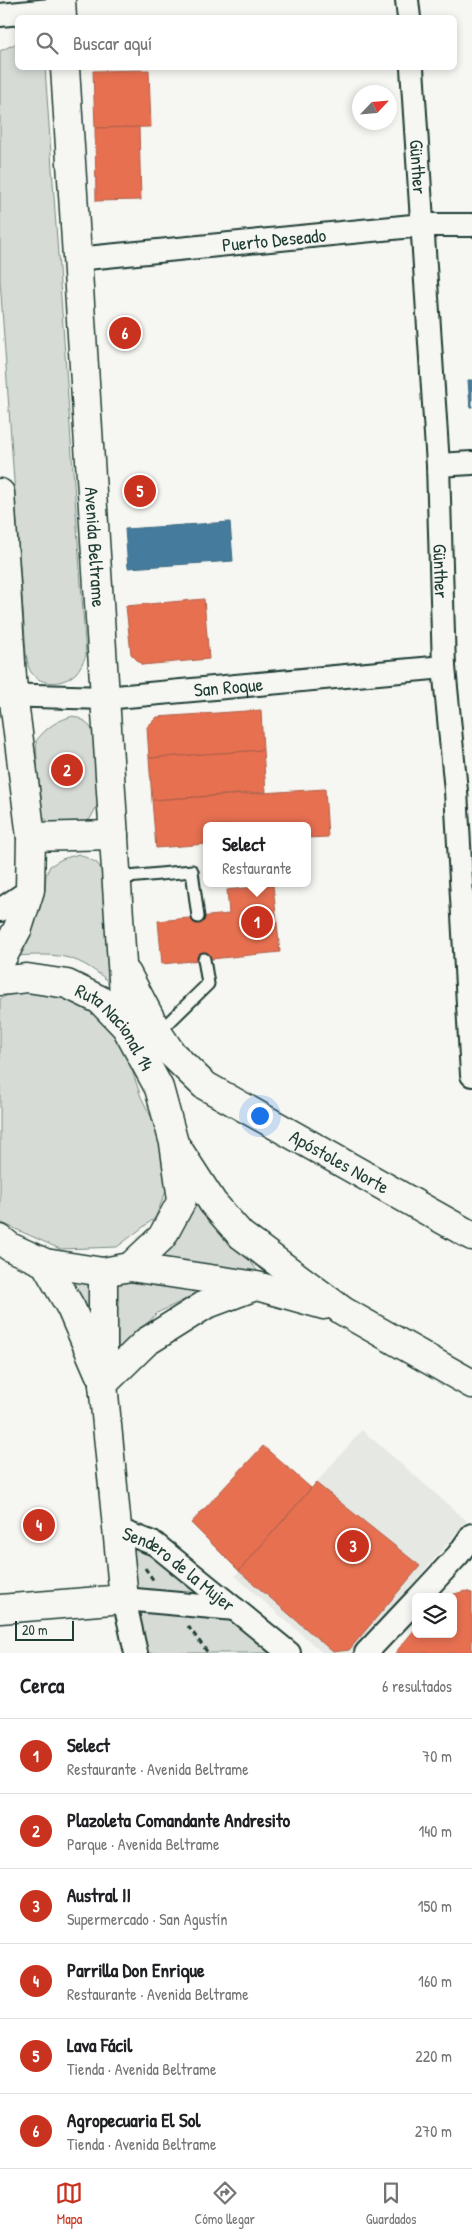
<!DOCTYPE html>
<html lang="es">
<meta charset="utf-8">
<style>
:root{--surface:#fff;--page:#f6f6f6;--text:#202124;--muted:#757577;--line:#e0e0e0;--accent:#c8321e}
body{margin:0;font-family:"Patrick Hand",sans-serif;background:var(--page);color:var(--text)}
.controls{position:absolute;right:15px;bottom:15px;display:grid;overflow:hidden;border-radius:8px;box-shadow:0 2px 8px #0003}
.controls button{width:45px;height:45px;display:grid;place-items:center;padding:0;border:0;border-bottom:1px solid var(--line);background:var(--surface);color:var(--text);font:25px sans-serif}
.compass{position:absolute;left:352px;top:85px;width:45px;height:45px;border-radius:50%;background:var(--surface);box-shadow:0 2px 8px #0003;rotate:64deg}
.scale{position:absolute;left:15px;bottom:12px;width:59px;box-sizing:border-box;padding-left:5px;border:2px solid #1f3d34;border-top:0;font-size:14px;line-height:18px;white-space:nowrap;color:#1f3d34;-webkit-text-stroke:4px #f6f6f2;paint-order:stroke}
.you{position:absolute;left:259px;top:1115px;width:18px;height:18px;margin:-12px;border:4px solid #fff;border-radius:50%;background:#1a73e8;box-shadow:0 0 0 8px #1a73e833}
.badge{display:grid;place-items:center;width:32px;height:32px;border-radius:50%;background:var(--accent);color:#fff;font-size:16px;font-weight:700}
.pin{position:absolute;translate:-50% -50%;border:2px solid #fff;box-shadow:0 1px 5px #0006}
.popup{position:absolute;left:203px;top:822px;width:108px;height:65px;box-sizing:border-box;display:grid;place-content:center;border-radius:8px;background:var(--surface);filter:drop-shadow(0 1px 4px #0005);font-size:16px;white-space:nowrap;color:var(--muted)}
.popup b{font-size:19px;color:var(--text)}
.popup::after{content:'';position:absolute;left:50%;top:100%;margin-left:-10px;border:10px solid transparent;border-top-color:var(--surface)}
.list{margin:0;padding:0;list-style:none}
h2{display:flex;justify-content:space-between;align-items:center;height:65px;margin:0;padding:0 20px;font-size:21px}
h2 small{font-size:16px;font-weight:400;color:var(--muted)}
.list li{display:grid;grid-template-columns:32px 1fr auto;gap:15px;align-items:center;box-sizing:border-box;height:75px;padding:0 20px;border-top:1px solid var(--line)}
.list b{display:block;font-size:19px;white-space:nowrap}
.list p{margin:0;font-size:16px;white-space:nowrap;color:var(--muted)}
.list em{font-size:16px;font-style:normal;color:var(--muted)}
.icon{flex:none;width:28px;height:28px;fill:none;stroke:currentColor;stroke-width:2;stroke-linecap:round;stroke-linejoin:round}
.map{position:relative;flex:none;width:472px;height:1653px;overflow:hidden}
.search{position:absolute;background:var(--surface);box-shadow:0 2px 8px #0003;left:15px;right:15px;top:15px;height:55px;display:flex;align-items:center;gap:12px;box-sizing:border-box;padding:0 18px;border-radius:8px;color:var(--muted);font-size:19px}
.sheet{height:515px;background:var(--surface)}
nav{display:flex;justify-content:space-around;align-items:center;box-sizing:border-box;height:70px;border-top:1px solid var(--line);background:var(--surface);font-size:14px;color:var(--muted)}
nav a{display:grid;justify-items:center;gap:2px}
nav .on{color:var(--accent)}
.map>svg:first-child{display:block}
</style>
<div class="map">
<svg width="472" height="1653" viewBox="0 0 472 1653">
<rect width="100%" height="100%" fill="#f6f6f2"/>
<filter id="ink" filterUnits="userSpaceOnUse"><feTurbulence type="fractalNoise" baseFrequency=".02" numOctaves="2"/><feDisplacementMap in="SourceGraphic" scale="10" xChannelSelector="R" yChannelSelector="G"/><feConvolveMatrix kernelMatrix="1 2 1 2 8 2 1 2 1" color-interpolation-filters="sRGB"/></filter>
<g filter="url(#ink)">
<!-- built -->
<polygon fill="#e6e8e4" points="362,1430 467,1521 353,1653 323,1653 235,1576"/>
<!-- green -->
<g fill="#d6dbd6" stroke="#7a8c85">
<path d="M17,43L18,68H45L86,656C83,661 80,669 76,673C64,685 41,687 31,672C28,668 27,659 26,653L0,280V51Z"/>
<path d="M73,716L85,721L95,733L99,802L90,819L79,826L54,827L44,818L39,799L36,741C47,727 56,721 73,716Z"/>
<path d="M79,854L97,863L105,874L108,981C74,952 56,954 13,956L45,890L46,875L50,866L62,859Z"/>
<polygon points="24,987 71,989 120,1035 141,1097 165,1144 171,1179 155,1218 117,1247 60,1249 0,1222 0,999"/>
<polygon points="199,1185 266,1284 150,1262"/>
<polygon points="63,1276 96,1278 96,1344"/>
<polygon points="117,1278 207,1289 157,1313 118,1354"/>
<polygon points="116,1529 289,1653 136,1653"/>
</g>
<!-- shops -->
<g fill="#e76f51" stroke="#ab6048">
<polygon points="149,70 151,127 95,128 93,71"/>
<polygon points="139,127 141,200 96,201 95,128"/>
<polygon points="204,599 209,659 142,665 131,654 126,606"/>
<polygon points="261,710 263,750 149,758 147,727 157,717"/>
<polygon points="263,750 266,792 152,800 149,758"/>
<polygon points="325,789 328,837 307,838 307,826 207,826 207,844 156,848 152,800"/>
<polygon points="273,885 280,952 162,964 158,921 229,914 227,890"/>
<polygon points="263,1446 311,1488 239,1571 191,1523"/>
<polygon points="316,1483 420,1566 349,1650 333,1652 239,1571"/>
<polygon points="465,1591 472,1593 472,1653 395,1653 416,1628 416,1634 453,1634 453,1597 444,1597"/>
</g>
<!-- public -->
<g fill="#457b9d" stroke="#3a687e">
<polygon points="468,380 472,380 472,407 470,407"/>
<polygon points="230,522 233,561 128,568 125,529"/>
</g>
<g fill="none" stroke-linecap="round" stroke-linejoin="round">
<!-- lane casing -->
<g stroke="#1f3d34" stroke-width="15">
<g id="lane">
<polyline points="117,878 192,871 198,917"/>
<polyline points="158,1033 208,984 204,959"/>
</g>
</g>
<!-- street casing -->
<g stroke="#1f3d34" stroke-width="26">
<g id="street">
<polyline points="407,0 409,18"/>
<polyline points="0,15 61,9"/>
<path id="s1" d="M412,68L438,465L444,667L456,791L472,1075"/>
<path id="s2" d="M76,259L423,225H472"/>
<polyline points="438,465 472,463"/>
<path id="s3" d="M0,695L105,698L444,667"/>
<polyline points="0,910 30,890"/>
<path id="s4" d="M116,1529L155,1544L289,1653"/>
<polyline points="419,1597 458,1555 472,1535"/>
<polyline points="136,1653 124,1599 235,1609"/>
<polyline points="366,1653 416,1600"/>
</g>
</g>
<!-- secondary casing -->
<g stroke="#1f3d34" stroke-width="31">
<g id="secondary">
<polyline points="61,0 62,18"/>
<path id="s5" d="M65,68L126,1027"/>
<polyline points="0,493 13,693 31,837 30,890 18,928 0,962"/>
<polyline points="31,837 114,835"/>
<path id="s6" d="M127,974L158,1033L172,1054L204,1085L472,1236"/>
<polyline points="45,1263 71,1308 99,1373"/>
<polyline points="0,1609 124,1599 103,1384 103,1272"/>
</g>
</g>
<!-- highway casing -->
<g stroke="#1f3d34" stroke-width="31">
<g id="highway">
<path id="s7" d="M0,981L27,978L67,984L100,1000L126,1027L159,1088L174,1143L182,1200L162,1237L130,1267"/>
<polyline points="178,1149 213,1203 241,1235 343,1311 472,1384"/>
<polyline points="0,1239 10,1247 45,1263 103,1272 130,1267 257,1286 324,1305"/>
<polyline points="103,1384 146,1342 205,1305 253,1287"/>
</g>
</g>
<!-- path -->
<g stroke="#1f3d34" stroke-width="3" stroke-dasharray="5 4" stroke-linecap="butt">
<polyline points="145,1568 154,1581"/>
<polyline points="188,1626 208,1653"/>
</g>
<!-- lane -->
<use href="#lane" stroke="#f6f6f2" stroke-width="11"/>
<!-- street -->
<use href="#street" stroke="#f6f6f2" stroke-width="22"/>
<!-- secondary -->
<use href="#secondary" stroke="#f6f6f2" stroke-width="28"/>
<!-- highway -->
<use href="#highway" stroke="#f6f6f2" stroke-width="28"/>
</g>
</g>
<g text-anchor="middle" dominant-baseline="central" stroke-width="5" stroke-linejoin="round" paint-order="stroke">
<!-- street labels -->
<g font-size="19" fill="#1f3d34" stroke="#f6f6f2">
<text stroke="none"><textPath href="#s1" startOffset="99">Günther</textPath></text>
<text stroke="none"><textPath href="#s2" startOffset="199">Puerto Deseado</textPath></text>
<text stroke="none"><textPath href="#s5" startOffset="480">Avenida Beltrame</textPath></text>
<text stroke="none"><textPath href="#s1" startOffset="504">Günther</textPath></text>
<text stroke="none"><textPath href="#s3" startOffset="229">San Roque</textPath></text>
<text stroke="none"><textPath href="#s7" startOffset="134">Ruta Nacional 14</textPath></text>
<text stroke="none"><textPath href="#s6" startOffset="292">Apóstoles Norte</textPath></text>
<text stroke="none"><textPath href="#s4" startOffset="75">Sendero de la Mujer</textPath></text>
</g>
</g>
</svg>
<div class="controls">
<button><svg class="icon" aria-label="layers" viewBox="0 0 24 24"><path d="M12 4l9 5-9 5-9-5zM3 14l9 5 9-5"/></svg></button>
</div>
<svg class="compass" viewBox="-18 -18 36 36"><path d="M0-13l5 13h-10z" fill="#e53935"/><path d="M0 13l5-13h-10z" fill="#757577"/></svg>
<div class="scale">20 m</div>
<div class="you"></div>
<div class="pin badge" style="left:257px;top:922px">1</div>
<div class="popup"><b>Select</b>Restaurante</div>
<div class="pin badge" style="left:67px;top:770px">2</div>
<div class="pin badge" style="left:353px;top:1546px">3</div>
<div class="pin badge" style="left:39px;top:1525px">4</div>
<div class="pin badge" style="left:140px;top:491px">5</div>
<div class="pin badge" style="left:125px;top:333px">6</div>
<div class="search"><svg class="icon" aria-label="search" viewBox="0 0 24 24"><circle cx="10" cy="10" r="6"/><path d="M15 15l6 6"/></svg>Buscar aquí</div>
</div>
<section class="sheet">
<h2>Cerca<small>6 resultados</small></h2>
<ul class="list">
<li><span class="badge">1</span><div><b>Select</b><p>Restaurante · Avenida Beltrame</p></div><em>70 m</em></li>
<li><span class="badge">2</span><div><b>Plazoleta Comandante Andresito</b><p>Parque · Avenida Beltrame</p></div><em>140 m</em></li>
<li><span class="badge">3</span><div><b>Austral II</b><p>Supermercado · San Agustín</p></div><em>150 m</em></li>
<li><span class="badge">4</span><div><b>Parrilla Don Enrique</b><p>Restaurante · Avenida Beltrame</p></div><em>160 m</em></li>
<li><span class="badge">5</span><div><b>Lava Fácil</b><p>Tienda · Avenida Beltrame</p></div><em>220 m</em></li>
<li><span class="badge">6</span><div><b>Agropecuaria El Sol</b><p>Tienda · Avenida Beltrame</p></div><em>270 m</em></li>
</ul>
</section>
<nav>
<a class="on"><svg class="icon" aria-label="map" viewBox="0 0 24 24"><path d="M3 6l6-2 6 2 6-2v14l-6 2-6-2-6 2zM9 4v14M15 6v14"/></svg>Mapa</a>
<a><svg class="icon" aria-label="directions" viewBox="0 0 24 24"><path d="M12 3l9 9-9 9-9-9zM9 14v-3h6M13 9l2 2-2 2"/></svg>Cómo llegar</a>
<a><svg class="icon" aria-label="saved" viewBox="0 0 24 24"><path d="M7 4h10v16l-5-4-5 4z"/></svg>Guardados</a>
</nav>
